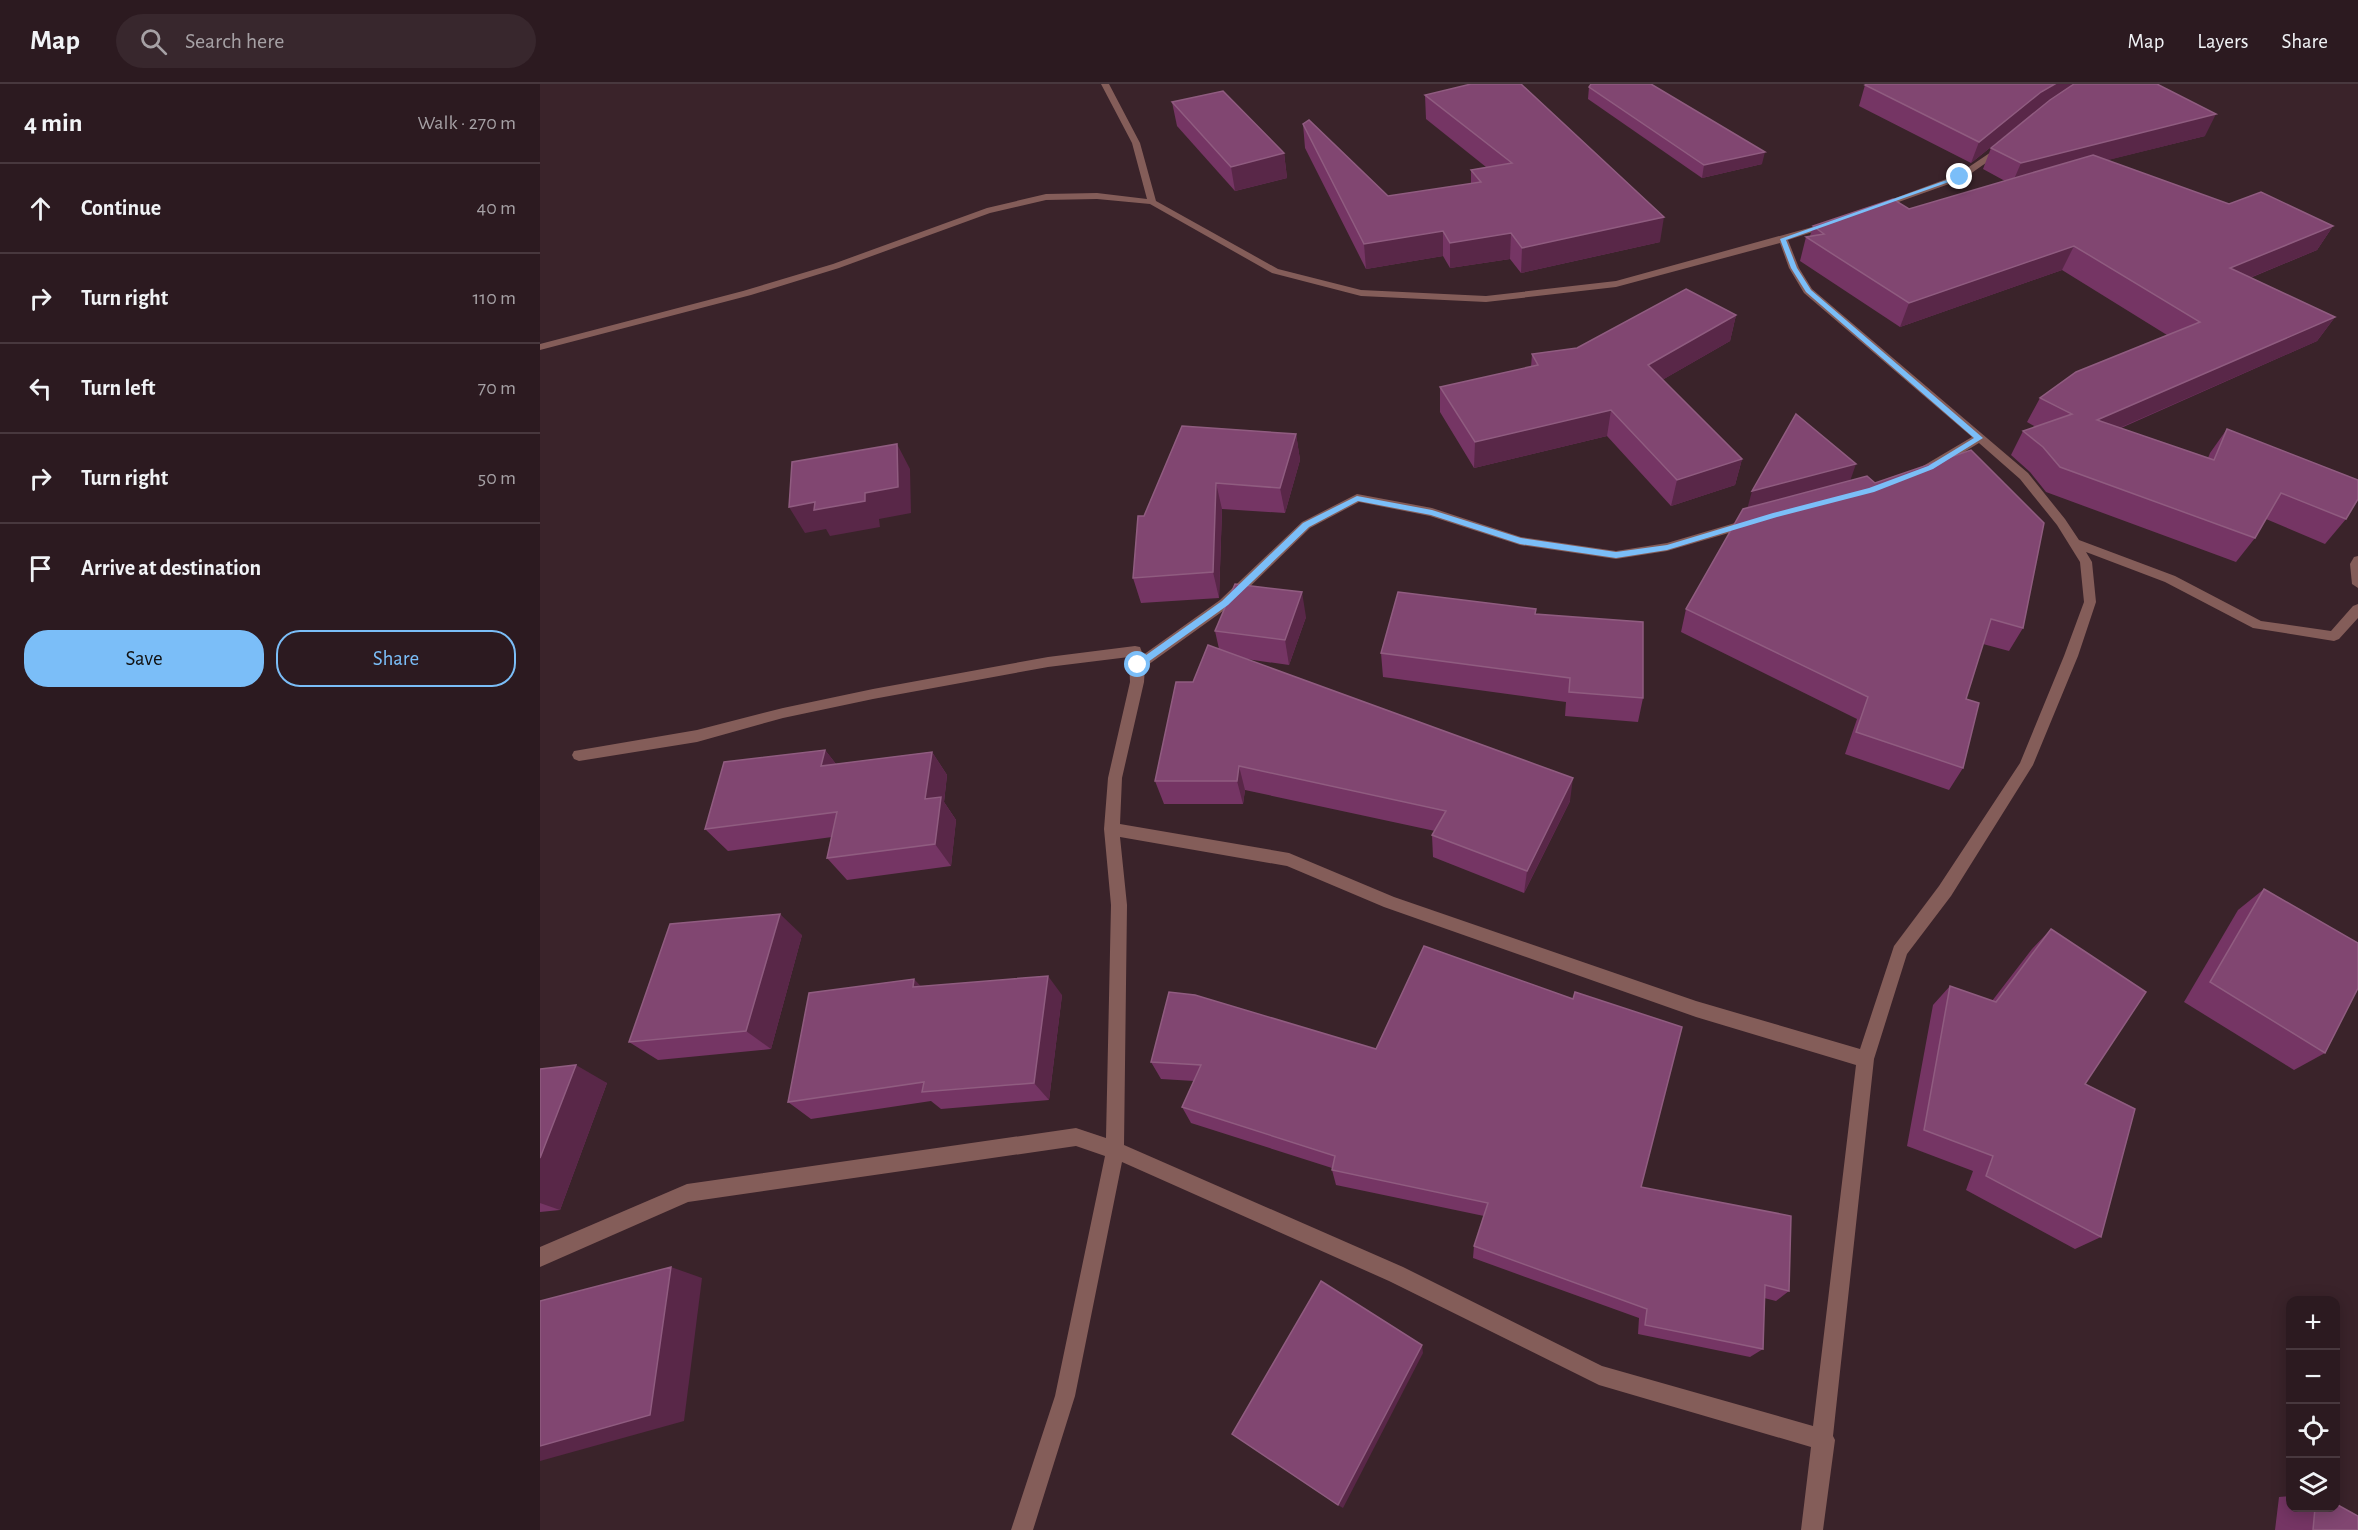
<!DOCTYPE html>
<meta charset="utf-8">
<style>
:root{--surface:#2c1a20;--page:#38272d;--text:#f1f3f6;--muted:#a6a1a5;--line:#48383e;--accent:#7bbef8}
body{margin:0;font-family:"Alegreya Sans",sans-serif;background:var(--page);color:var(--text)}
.controls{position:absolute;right:18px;bottom:18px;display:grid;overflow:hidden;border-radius:12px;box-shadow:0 3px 15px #0003}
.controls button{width:54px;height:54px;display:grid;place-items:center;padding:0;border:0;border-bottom:2px solid var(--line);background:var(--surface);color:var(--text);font:30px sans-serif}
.stop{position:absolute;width:18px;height:18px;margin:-14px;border:4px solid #7bbef8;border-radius:50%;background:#fff}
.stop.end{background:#7bbef8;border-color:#fff;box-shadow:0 2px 6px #0008}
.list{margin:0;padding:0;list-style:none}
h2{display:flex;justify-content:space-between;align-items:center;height:78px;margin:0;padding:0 24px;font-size:26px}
h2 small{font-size:20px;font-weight:400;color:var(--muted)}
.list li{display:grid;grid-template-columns:39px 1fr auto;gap:18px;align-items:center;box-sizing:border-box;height:90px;padding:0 24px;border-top:2px solid var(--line)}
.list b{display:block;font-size:22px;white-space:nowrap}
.list em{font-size:20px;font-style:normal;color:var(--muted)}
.actions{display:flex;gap:12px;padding:18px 24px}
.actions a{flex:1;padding:14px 0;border:2px solid var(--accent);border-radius:24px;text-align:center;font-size:21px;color:var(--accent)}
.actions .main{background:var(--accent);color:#111}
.icon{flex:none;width:33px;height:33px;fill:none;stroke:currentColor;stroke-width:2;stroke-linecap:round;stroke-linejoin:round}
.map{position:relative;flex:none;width:1818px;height:1446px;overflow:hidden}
header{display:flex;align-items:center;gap:36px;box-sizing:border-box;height:84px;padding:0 30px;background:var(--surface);border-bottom:2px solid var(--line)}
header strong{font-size:28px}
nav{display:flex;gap:33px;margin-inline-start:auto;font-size:21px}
.search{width:420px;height:54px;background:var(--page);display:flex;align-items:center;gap:15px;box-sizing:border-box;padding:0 21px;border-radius:33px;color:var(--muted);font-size:22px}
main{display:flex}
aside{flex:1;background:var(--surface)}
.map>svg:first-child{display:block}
</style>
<header>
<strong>Map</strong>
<div class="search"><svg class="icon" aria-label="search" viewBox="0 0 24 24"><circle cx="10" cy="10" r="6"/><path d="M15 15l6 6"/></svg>Search here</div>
<nav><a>Map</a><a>Layers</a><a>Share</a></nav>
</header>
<main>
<aside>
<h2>4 min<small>Walk · 270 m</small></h2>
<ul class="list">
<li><svg class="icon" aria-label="ahead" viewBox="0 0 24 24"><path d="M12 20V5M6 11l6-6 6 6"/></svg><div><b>Continue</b></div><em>40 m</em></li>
<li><svg class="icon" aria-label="right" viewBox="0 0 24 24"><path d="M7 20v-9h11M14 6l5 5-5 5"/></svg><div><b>Turn right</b></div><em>110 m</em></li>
<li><svg class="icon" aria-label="left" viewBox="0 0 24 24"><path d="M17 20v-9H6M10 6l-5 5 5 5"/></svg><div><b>Turn left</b></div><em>70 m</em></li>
<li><svg class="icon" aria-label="right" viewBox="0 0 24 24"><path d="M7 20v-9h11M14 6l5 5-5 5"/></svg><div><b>Turn right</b></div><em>50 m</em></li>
<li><svg class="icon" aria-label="arrive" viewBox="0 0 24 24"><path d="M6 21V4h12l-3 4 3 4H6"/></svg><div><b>Arrive at destination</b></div></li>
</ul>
<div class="actions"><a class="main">Save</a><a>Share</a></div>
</aside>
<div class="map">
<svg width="1818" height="1446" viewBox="0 0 1818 1446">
<rect width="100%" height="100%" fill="#3a232a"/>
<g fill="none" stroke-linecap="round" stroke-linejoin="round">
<!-- minor -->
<g fill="#845d59" fill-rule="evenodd">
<path d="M561,0H569L600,59L616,117L738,185L821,206L946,212L1076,197L1294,137V141L1248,156L1259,184L1272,205L1488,389L1525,435L1539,456L1635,492L1721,537L1791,547L1813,522L1818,520V534L1799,555L1794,557L1713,544L1625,498L1546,468L1552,478L1556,518L1538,572L1493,681L1411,812L1367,870L1334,975L1293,1352L1295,1356L1283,1446H1261L1271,1363L1059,1301L849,1197L582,1078L535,1312L493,1446H471L515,1312L565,1072L536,1062L148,1118L0,1183V1163L147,1100L536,1044L566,1054L571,821L564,745L568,694L590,598L589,573L508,583L333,615L243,634L157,658L39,677L34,675L32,671L34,667L157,646L243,624L333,605L508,573L595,562L600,563L603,571L680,516L762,438L817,410L892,424L981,453L1076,467L1127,459L1212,434L1216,435V441L1127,467L1076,475L980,461L890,432L819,418L770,444L690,522L605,583L604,598L582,694L580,740L749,769L854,813L1156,917L1320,965L1354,862L1399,802L1480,679L1524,572L1544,518L1540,478L1517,441L1480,395L1439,359L1391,388H1383V382L1432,353L1264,209L1249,184L1240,159L1076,203L946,218L821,212L732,189L610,120L557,115L506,116L450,129L299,184L211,211L0,266V260L203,207L293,180L447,124L506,110L557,109L607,115L592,59ZM580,753L747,782L844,823L1156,933L1316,981L1273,1342L1062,1282L863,1183L584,1061L587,821Z"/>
<polygon points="1460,62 1464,65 1463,67 1423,95 1339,125 1331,123 1417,91"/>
<polygon points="1818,472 1818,504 1812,500 1810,480 1814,473"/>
</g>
</g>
<!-- wall -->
<g fill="#753564">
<polygon points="1325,1 1665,52 1567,76 1689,120 1793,142 1777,166 1710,194 1795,233 1777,257 1581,344 1668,374 1670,369 1687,345 1806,435 1785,460 1726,435 1715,454 1696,478 1506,408 1490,388 1471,371 1483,347 1496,343 1487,338 1500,314 1627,251 1522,186 1360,243 1260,177 1266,153 1270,152 1273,142 1369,125 1465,97 1443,85 1451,64 1496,27 1431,79 1319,22"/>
<polygon points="1049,3 1222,80 1162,94 1048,15"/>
<polygon points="885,11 1120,158 981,189 970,175 910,184 903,172 826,185 765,64 763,40 848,112 931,100 931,86 946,83 886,35"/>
<polygon points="632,18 744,69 747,94 695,107 637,42"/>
<polygon points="1196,231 1190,257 1122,296 1202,375 1195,401 1131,422 1067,352 934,384 900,328 900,303 991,283 992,270 1037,264"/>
<polygon points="756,350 760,376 745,429 682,425 679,514 601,519 593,494 604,432"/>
<polygon points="1310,396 1483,544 1469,567 1443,560 1426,615 1423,684 1409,706 1305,670 1317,635 1141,548 1146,525"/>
<polygon points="996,530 1103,614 1098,638 1025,632 1026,618 843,593 841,569"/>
<polygon points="766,533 749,581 706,575 1030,717 984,809 893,773 892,751 895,747 705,706 703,720 624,720 615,697 653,598 679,565 675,547"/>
<polygon points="285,666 296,680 392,668 407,691 404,718 416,736 411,782 307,796 287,774 292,753 188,767 165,745"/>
<polygon points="1724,805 1785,969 1754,986 1644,918 1698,826"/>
<polygon points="1511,845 1545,1000 1561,1153 1535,1165 1426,1106 1433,1087 1367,1062 1393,921 1410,902 1452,917 1492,865"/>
<polygon points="262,851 231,965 118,976 89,958"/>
<polygon points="381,902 522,911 509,1016 401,1025 391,1017 271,1035 248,1018"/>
<polygon points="629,908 1101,1103 1249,1207 1236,1217 1224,1214 1223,1265 1210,1273 1098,1250 1099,1234 933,1174 934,1162 944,1132 796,1101 792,1086 792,1084 651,1039 642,1023 654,997 621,995 611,978"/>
<polygon points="0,985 67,999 20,1126 0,1128"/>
<polygon points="1750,1412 1750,1424 1796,1424 1818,1446 1735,1446 1739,1413"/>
</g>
<!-- shaded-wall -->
<g fill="#592748">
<polygon points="1515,0 1540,0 1493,29 1431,79 1439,58 1501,8"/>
<polygon points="1676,30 1665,52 1472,100 1481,79"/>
<polygon points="1225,68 1222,80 1162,94 1164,81"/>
<polygon points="744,69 747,94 695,107 691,83"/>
<polygon points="1124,133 1120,158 981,189 982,164"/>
<polygon points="1793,142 1777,166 1675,208 1690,184"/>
<polygon points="903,147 903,172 826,185 824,160"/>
<polygon points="971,149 970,175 910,184 910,159"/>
<polygon points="1534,162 1522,186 1360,243 1369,219"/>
<polygon points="1196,231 1190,257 1103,307 1108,281"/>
<polygon points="1795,233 1777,257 1543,360 1557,336"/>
<polygon points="1071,326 1067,352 934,384 935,358"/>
<polygon points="756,350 760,376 745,429 740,404"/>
<polygon points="357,360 370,385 371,429 339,435 340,443 290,452 286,445 265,449 249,423 325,409"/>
<polygon points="1202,375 1195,401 1131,422 1137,396"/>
<polygon points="1316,380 1307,406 1205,433 1212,407"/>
<polygon points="676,399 682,425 679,514 673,488"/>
<polygon points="762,508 766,533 749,581 745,556"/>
<polygon points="285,666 303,689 281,682"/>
<polygon points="392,668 407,691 404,718 416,736 411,782 395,760 385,715"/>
<polygon points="699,682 705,706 703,720 697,697"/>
<polygon points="1033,694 1030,717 984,809 987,787"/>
<polygon points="240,830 262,851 231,965 206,947"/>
<polygon points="508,892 522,911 509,1016 494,999"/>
<polygon points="374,895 392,914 373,903"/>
<polygon points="36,981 67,999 20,1126 0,1119 0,1074"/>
<polygon points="131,1183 162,1194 144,1337 0,1377 0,1362"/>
<polygon points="882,1261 883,1269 803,1424 798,1421"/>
</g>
<!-- building -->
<g fill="#814671" stroke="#905c80" stroke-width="1.5">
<polygon points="931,0 981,0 1124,133 982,164 971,149 910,159 903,147 824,160 763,40 769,36 848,112 941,98 931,86 972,79 885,11"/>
<polygon points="1051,0 1111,0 1225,68 1164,81 1049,3"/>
<polygon points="1327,0 1515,0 1501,8 1439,58 1325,1"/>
<polygon points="1534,0 1617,0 1676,30 1481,79 1451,64 1510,16"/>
<polygon points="683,7 744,69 691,83 632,18"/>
<polygon points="1553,71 1689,120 1721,108 1793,142 1690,184 1795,233 1557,336 1674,376 1687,345 1818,396 1818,415 1806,435 1741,409 1715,454 1520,383 1503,363 1483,347 1532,330 1500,314 1536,288 1660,238 1534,162 1369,219 1266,153 1284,150 1273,142 1353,115 1369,125"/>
<polygon points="1146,205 1196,231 1108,281 1202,375 1137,396 1071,326 935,358 900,303 998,281 992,270 1037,264"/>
<polygon points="1256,330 1316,380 1212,407"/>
<polygon points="642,342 756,350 740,404 676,399 673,488 593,494 598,432 604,432"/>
<polygon points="357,360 358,403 325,409 325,417 274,426 275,418 249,423 252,378"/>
<polygon points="1431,366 1504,439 1483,544 1451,535 1426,615 1439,619 1423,684 1316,648 1328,613 1146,525 1203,425 1327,392 1335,399"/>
<polygon points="695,500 762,508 745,556 675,547"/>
<polygon points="858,508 996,525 995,530 1103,538 1103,614 1029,608 1030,594 841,569"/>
<polygon points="668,561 1033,694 987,787 892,751 906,727 699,682 697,697 615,697 636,598 653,598"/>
<polygon points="285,666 281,682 392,668 385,715 401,713 395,760 287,774 297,728 165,745 184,678"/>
<polygon points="1724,805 1818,859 1818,904 1785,969 1670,898"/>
<polygon points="240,830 206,947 89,958 130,840"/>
<polygon points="1511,845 1606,908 1545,1000 1595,1025 1561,1153 1446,1092 1453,1072 1384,1046 1410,902 1456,918"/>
<polygon points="884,862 1033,915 1035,908 1142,943 1101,1103 1251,1132 1249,1207 1225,1201 1223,1265 1105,1241 1107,1225 934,1162 948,1119 792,1086 795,1072 642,1023 661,981 611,978 629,908 655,911 836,965"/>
<polygon points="508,892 494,999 382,1008 384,998 248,1018 269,909 374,895 373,903"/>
<polygon points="36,981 0,1074 0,985"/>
<polygon points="131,1183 110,1331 0,1362 0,1217"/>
<polygon points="781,1197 882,1261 798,1421 692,1350"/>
<polygon points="1796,1420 1818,1432 1818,1446 1773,1446 1775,1424 1796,1424"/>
</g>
<!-- route -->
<polygon fill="#7bbef8" points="1418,92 1423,93 1246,156 1257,184 1271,206 1443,354 1393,385 1334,408 1237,433 1127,466 1076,474 980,460 891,431 818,417 769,443 688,521 601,583 595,583 595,579 682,517 763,439 817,412 892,426 981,454 1076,468 1127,461 1233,429 1329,404 1388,382 1434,354 1266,208 1251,184 1240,155"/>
</svg>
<div class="controls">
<button>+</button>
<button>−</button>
<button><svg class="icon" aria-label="locate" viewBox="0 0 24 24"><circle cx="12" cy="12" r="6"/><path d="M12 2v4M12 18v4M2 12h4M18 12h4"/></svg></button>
<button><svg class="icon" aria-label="layers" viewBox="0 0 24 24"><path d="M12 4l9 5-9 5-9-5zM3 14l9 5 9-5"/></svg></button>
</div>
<div class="stop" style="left:598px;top:581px"></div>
<div class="stop end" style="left:1420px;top:93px"></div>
</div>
</main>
